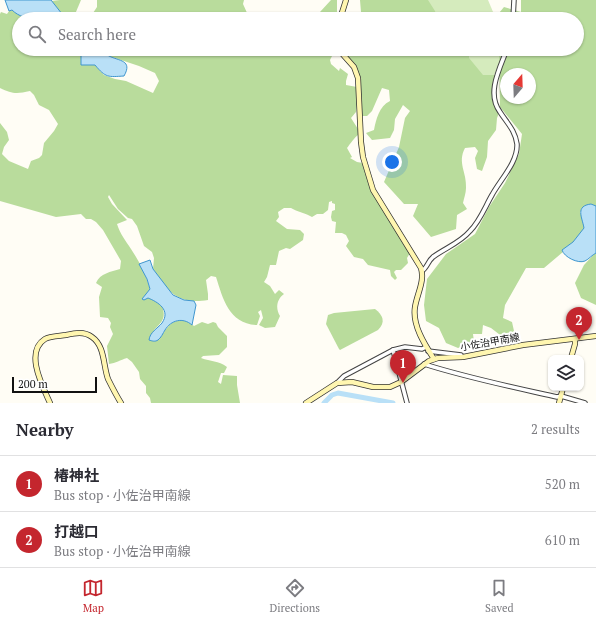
<!DOCTYPE html>
<meta charset="utf-8">
<style>
:root{--surface:#fff;--page:#f7f7f7;--text:#2b2b33;--muted:#7c7c81;--line:#e1e1e2;--accent:#c4262e}
body{margin:0;font-family:"PT Serif","Noto Sans JP",serif;background:var(--page);color:var(--text)}
.controls{position:absolute;right:12px;bottom:12px;display:grid;overflow:hidden;border-radius:8px;box-shadow:0 1px 3px #0004}
.controls button{width:36px;height:36px;display:grid;place-items:center;padding:0;border:0;border-bottom:1px solid var(--line);background:var(--surface);color:var(--text);font:20px sans-serif}
.compass{position:absolute;left:500px;top:68px;width:36px;height:36px;border-radius:50%;background:var(--surface);box-shadow:0 1px 3px #0004;rotate:19deg}
.scale{position:absolute;left:12px;bottom:10px;width:85px;box-sizing:border-box;padding-left:4px;border:2px solid #111;border-top:0;font-size:11px;line-height:14px;white-space:nowrap;color:#111;-webkit-text-stroke:3px #fff;paint-order:stroke}
.you{position:absolute;left:392px;top:162px;width:14px;height:14px;margin:-10px;border:3px solid #fff;border-radius:50%;background:#1a73e8;box-shadow:0 0 0 6px #1a73e833}
.badge{display:grid;place-items:center;width:26px;height:26px;border-radius:50%;background:var(--accent);color:#fff;font-size:13px;font-weight:700}
.pin{position:absolute;translate:-50% -33px;filter:drop-shadow(0 1px 2px #0008)}
.pin::after{content:'';position:absolute;top:21px;width:14px;height:12px;background:inherit;clip-path:polygon(0 0,100% 0,50% 100%)}
.list{margin:0;padding:0;list-style:none}
h2{display:flex;justify-content:space-between;align-items:center;height:52px;margin:0;padding:0 16px;font-size:17px}
h2 small{font-size:13px;font-weight:400;color:var(--muted)}
.list li{display:grid;grid-template-columns:26px 1fr auto;gap:12px;align-items:center;box-sizing:border-box;height:56px;padding:0 16px;border-top:1px solid var(--line)}
.list b{display:block;font-size:15px;white-space:nowrap}
.list p{margin:0;font-size:13px;white-space:nowrap;color:var(--muted)}
.list em{font-size:13px;font-style:normal;color:var(--muted)}
.icon{flex:none;width:22px;height:22px;fill:none;stroke:currentColor;stroke-width:2;stroke-linecap:round;stroke-linejoin:round}
.map{position:relative;flex:none;width:596px;height:403px;overflow:hidden}
.search{position:absolute;background:var(--surface);box-shadow:0 1px 3px #0004;left:12px;right:12px;top:12px;height:44px;display:flex;align-items:center;gap:10px;box-sizing:border-box;padding:0 14px;border-radius:22px;color:var(--muted);font-size:15px}
.sheet{height:164px;background:var(--surface)}
nav{display:flex;justify-content:space-around;align-items:center;box-sizing:border-box;height:56px;border-top:1px solid var(--line);background:var(--surface);font-size:11px;color:var(--muted)}
nav a{display:grid;justify-items:center;gap:2px}
nav .on{color:var(--accent)}
.map>svg:first-child{display:block}
</style>
<div class="map">
<svg width="596" height="403" viewBox="0 0 596 403">
<rect width="100%" height="100%" fill="#fffdf5"/>
<!-- green -->
<g fill="#d5ebbd">
<polygon points="417,0 488,0 496,19 428,19"/>
<polygon points="453,49 502,49 502,57 493,78 483,80"/>
</g>
<!-- forest -->
<g fill="#b9dc9c" fill-rule="evenodd">
<polygon points="60,0 81,0 73,19 66,19 51,1"/>
<polygon points="97,0 244,0 243,4 248,15 260,13 263,17 263,19 89,19 97,7"/>
<polygon points="331,0 337,0 337,19 303,19 302,18 302,14 320,12"/>
<polygon points="360,0 428,0 435,11 437,19 359,19 361,12"/>
<path d="M521,0H596V224L587,205L580,212L587,227L576,241L544,268H526L505,305L503,318L512,322L514,331L508,341L491,328L483,325L482,334H473L474,342L458,348L446,343L439,328L426,321L424,305L427,279L446,254L475,234L489,207L505,183L519,154L522,134L500,107L499,49H577V19H494L504,7L521,12ZM506,74H530V98H506Z"/>
<path d="M12,10L32,19H19V49H74L81,56V65H95L104,75L115,79L126,81L153,93L159,81L155,73L139,66L109,56L99,49H337L340,55L332,56L330,60L331,64L339,71L340,68L348,74L346,81V85L357,87L358,96L356,112L351,118L358,129V135C355,137 350,144 347,148L352,157L350,158L357,162L363,163L366,175L410,253L407,258L408,263L401,270H396L394,272L397,278L395,280L391,276L390,270L368,265L363,259L354,257L346,246L349,241L346,235L342,233H335L336,222L332,221L331,217L332,211L335,210V204L332,203V201L329,202L328,210L323,214H317L312,217C306,213 297,212 291,208H284L278,212L279,217L276,221L287,229L300,230L304,234L303,240L290,249L286,248L279,251L276,265H270L267,277L264,282L270,286L275,294L279,290L284,294C277,299 275,308 280,316L275,327L265,328L259,325L263,318L261,310L258,312L260,316L257,325C229,324 223,299 216,277L211,276L206,280L208,294V300C178,305 168,292 153,269L154,258L152,252L144,246L137,226L132,219L128,218L118,209L109,195L108,197L112,204L127,220L117,224C120,234 126,241 131,249C139,261 147,276 150,290L142,299L148,297L162,305C166,318 163,321 154,330L159,340C167,326 177,311 194,326L202,322L208,324L213,322L216,323L218,327L227,336V347L219,355L203,356L201,358C211,362 218,360 227,367L224,373H221L218,382L221,384L223,375L237,376V385L240,403H151L150,398L146,393V386L140,379L139,372L132,362L127,358C120,360 116,363 109,364L107,346L113,334L110,327L111,323L108,318L100,317L99,297L102,287L96,283C100,273 111,272 120,269L121,261L103,230L96,222L91,219H86L81,214L56,217L0,201V123L7,132L9,140L4,147L2,154L9,161L28,169L31,161L39,158L42,155L44,143L54,131L58,124L49,110L39,105L34,95L30,91C17,94 12,94 0,88V14L1,12L7,14L9,11Z"/>
<path d="M341,49H469V58L483,75H497C492,91 491,98 499,113L497,118L496,130L488,141L487,157L482,171L477,169L475,158L478,151L475,147L465,148C457,163 467,172 466,188C466,193 464,198 463,203L467,209L457,215L456,229L431,237L413,216L418,204H404L384,182L399,147L405,118L410,111L403,105L395,119L394,130L390,138L372,140L366,133L374,130C376,120 379,106 390,101L389,90L382,88L372,111L367,116H361L360,80Z"/>
<polygon points="596,252 596,305 581,298 575,283 584,265"/>
<path d="M375,309C383,315 386,322 378,330L340,350L339,349L326,324L328,315L334,313Z"/>
</g>
<!-- water -->
<g fill="#b9e0f7" stroke="#3f96cf">
<path d="M5,0H51L66,19C48,19 25,23 12,10L9,11Z"/>
<path d="M74,49C81,49 92,47 99,49C103,50 105,54 109,56C119,61 133,60 124,76C108,77 106,78 95,65H81V56Z"/>
<path d="M591,204L596,206V253C592,255 589,259 585,261C578,264 564,257 562,250L573,242L584,228C582,217 575,206 591,204Z"/>
<path d="M150,260L153,269L173,295L184,300L194,301L196,305L192,325C183,317 171,320 165,330C163,333 161,338 158,340C155,342 152,341 149,340C150,332 157,329 162,323C171,310 158,302 148,298L144,300L142,299L150,289L147,279L139,264Z"/>
</g>
<g fill="none" stroke-linecap="round" stroke-linejoin="round">
<!-- river -->
<polyline stroke="#b9e0f7" stroke-width="5" points="324,403 332,395 338,393 393,403"/>
<!-- street casing -->
<g stroke="#444" stroke-width="5.5">
<g id="street">
<polyline points="513,19 514,0"/>
<path d="M422,271C427,268 428,261 433,257C445,248 460,243 470,231C480,221 485,207 492,195C500,180 518,162 517,144C515,130 507,123 500,112C486,93 500,68 507,49"/>
<polyline points="393,350 407,403"/>
<polyline points="428,351 461,355"/>
<path d="M424,364C468,378 512,387 557,397L561,396L585,403"/>
<polyline points="337,383 344,376 393,350 405,347 422,349 426,347"/>
</g>
</g>
<!-- secondary casing -->
<g stroke="#333" stroke-width="6">
<g id="secondary">
<polyline points="340,19 346,0"/>
<path d="M338,49L354,67L358,78L361,142L363,157L373,190L421,268C425,281 417,294 415,307C412,325 425,345 434,359"/>
<polyline points="571,358 575,344 575,339"/>
<path d="M50,403C43,387 24,352 45,339C50,336 60,336 66,335C75,333 84,331 92,337C105,346 103,365 108,379C112,387 116,395 121,403"/>
<polyline points="306,403 337,383 352,382 373,387 390,387 401,382 429,361 438,358 463,357 523,345 596,336"/>
<polyline points="559,403 563,388"/>
</g>
</g>
<!-- street -->
<use href="#street" stroke="#fff" stroke-width="3.5"/>
<!-- secondary -->
<use href="#secondary" stroke="#fff6b0" stroke-width="4.5"/>
</g>
<g text-anchor="middle" dominant-baseline="central" stroke-width="4" stroke-linejoin="round" paint-order="stroke">
<!-- street labels -->
<g font-size="10" fill="#111" stroke="#fff">
<text transform="translate(490 342) rotate(-10)">小佐治甲南線</text>
</g>
</g>
</svg>
<div class="controls">
<button><svg class="icon" aria-label="layers" viewBox="0 0 24 24"><path d="M12 4l9 5-9 5-9-5zM3 14l9 5 9-5"/></svg></button>
</div>
<svg class="compass" viewBox="-18 -18 36 36"><path d="M0-13l5 13h-10z" fill="#e53935"/><path d="M0 13l5-13h-10z" fill="#7c7c81"/></svg>
<div class="scale">200 m</div>
<div class="you"></div>
<div class="pin badge" style="left:403px;top:383px">1</div>
<div class="pin badge" style="left:579px;top:340px">2</div>
<div class="search"><svg class="icon" aria-label="search" viewBox="0 0 24 24"><circle cx="10" cy="10" r="6"/><path d="M15 15l6 6"/></svg>Search here</div>
</div>
<section class="sheet">
<h2>Nearby<small>2 results</small></h2>
<ul class="list">
<li><span class="badge">1</span><div><b>椿神社</b><p>Bus stop · 小佐治甲南線</p></div><em>520 m</em></li>
<li><span class="badge">2</span><div><b>打越口</b><p>Bus stop · 小佐治甲南線</p></div><em>610 m</em></li>
</ul>
</section>
<nav>
<a class="on"><svg class="icon" aria-label="map" viewBox="0 0 24 24"><path d="M3 6l6-2 6 2 6-2v14l-6 2-6-2-6 2zM9 4v14M15 6v14"/></svg>Map</a>
<a><svg class="icon" aria-label="directions" viewBox="0 0 24 24"><path d="M12 3l9 9-9 9-9-9zM9 14v-3h6M13 9l2 2-2 2"/></svg>Directions</a>
<a><svg class="icon" aria-label="saved" viewBox="0 0 24 24"><path d="M7 4h10v16l-5-4-5 4z"/></svg>Saved</a>
</nav>
